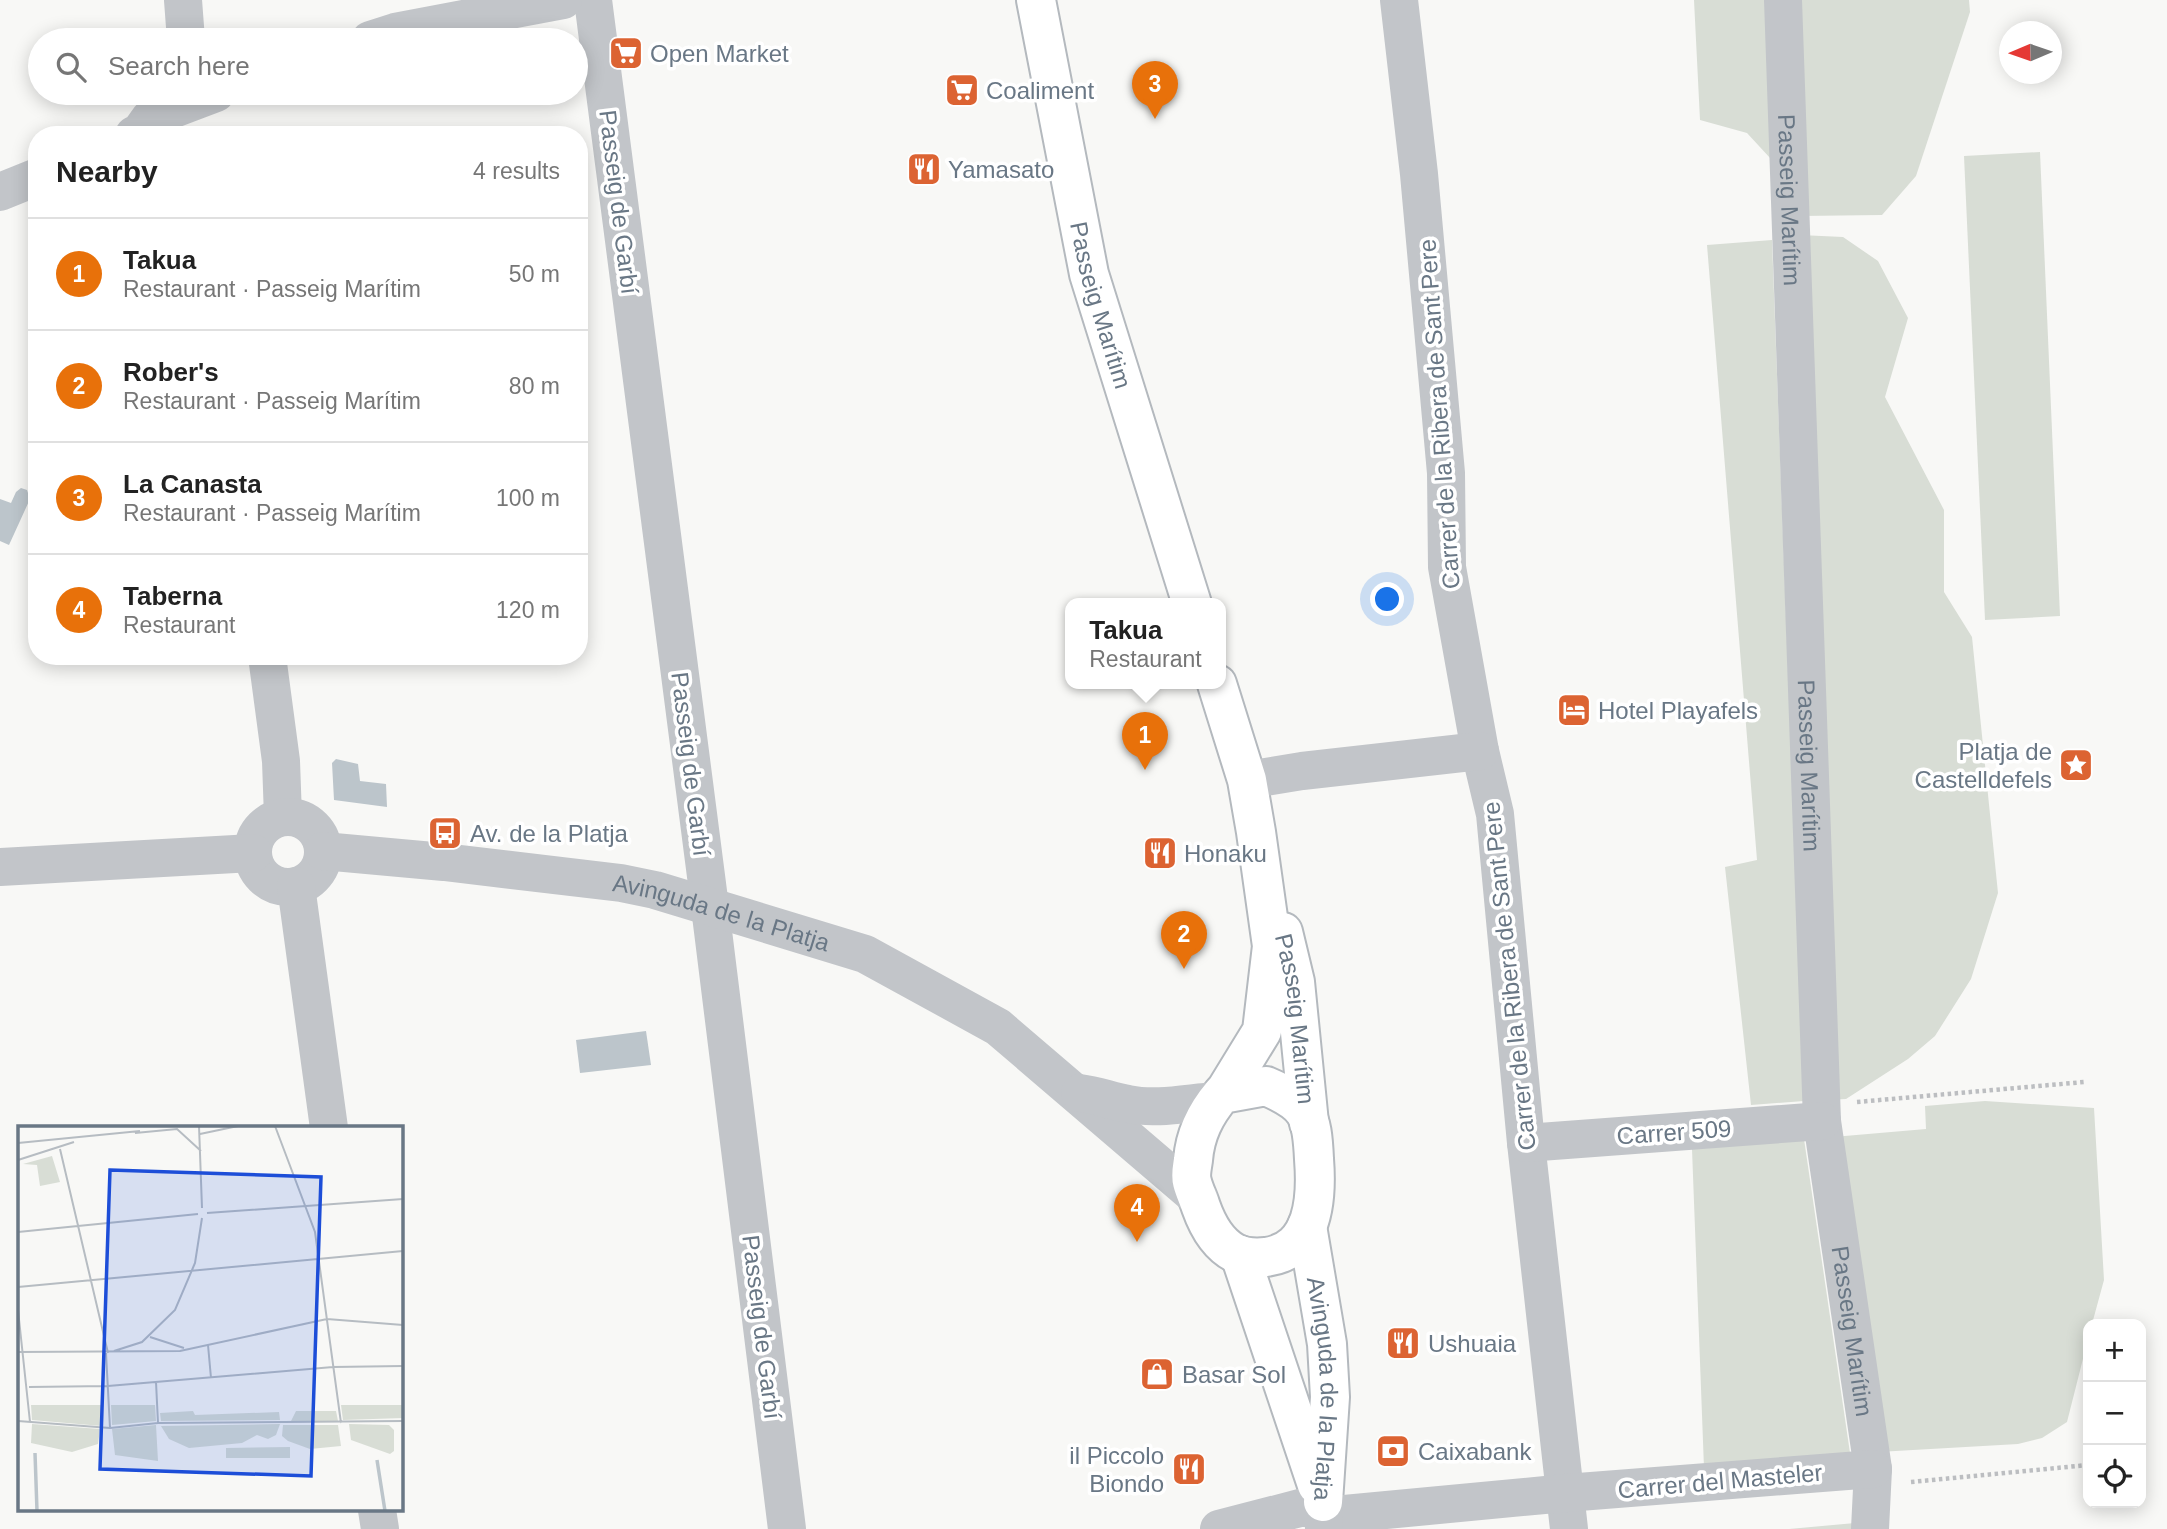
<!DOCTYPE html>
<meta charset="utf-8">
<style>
:root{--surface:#fff;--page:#f2f2f2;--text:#222;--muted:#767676;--line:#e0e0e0;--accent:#ea580c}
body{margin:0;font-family:Helvetica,sans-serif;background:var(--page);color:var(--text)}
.controls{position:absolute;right:21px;bottom:21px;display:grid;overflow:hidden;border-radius:14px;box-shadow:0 4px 18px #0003}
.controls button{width:63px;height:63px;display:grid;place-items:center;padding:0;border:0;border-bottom:2px solid var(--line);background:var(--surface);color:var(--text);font:35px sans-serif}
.compass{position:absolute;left:1999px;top:21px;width:63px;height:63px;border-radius:50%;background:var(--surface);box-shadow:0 4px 18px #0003;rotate:268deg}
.you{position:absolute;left:1388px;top:600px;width:24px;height:24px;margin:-18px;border:5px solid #fff;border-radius:50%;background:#1a73e8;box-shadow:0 0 0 10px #1a73e833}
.badge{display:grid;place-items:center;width:46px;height:46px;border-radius:50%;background:var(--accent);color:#fff;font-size:23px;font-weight:700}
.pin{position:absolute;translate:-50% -58px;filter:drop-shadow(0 2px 4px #0008)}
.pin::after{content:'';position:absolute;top:37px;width:24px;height:21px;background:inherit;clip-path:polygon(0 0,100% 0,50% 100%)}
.popup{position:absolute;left:1065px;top:598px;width:161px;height:91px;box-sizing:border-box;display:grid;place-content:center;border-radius:14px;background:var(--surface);filter:drop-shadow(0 2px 5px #0005);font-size:23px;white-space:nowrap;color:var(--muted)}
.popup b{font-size:26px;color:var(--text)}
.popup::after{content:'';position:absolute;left:50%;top:100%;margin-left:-14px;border:14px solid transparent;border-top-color:var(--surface)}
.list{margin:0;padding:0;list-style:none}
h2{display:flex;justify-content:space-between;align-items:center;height:91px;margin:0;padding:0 28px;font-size:30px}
h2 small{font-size:23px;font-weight:400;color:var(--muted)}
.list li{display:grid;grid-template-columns:46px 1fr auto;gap:21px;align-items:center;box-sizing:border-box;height:112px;padding:0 28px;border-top:2px solid var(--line)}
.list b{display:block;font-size:26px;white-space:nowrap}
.list p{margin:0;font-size:23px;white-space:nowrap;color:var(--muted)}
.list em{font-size:23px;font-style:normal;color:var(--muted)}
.icon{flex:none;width:38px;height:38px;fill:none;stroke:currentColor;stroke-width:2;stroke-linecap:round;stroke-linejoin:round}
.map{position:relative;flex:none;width:2167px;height:1529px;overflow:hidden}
.search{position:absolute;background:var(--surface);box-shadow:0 4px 18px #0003;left:28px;top:28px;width:560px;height:77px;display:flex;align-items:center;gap:18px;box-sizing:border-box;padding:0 24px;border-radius:38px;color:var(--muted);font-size:26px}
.panel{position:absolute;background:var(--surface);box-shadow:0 4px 18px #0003;left:28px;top:126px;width:560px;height:539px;border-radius:28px}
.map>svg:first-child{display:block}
</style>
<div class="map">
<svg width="2167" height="1529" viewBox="0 0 2167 1529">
<rect width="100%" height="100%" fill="#f8f8f6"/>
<!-- green -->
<g fill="#d8ddd5">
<polygon points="1694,0 1766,0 1771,159 1747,133 1700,120"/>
<polygon points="1793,0 1969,0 1970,12 1916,176 1882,215 1800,216"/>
<polygon points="2040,152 2060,616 1985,620 1964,156"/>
<polygon points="1800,235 1843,237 1878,261 1908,318 1885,397 1944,510 1944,592 1972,637 1998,893 1971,979 1935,1036 1908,1059 1846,1099 1828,1100"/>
<polygon points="1772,240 1804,1101 1751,1105 1725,867 1757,860 1707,245"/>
<polygon points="1985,1101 2094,1108 2104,1280 2092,1324 2088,1324 2088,1339 2067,1422 2042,1438 2018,1444 1878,1452 1833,1137 1926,1129 1925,1106"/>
<polygon points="1804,1139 1850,1453 1704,1468 1692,1149"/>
<polygon points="1855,1523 1854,1529 1789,1529"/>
</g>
<!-- water -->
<g fill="#bcc5cb">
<polygon points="21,488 27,490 30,499 9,545 0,541 0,499 11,503 16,492"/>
<polygon points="336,759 358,764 360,781 386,784 387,807 334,800 332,763"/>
<polygon points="646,1031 651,1065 580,1073 576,1040"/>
</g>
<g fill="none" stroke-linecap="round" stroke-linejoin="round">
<!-- secondary casing -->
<g stroke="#b4b9be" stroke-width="42">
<g id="secondary">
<path id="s3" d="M1036,0L1089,274L1192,604"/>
<polyline points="1217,684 1247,780 1256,832 1272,946 1262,1031 1224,1093"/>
<path id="s4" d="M1283,932L1295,982L1309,1123"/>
<path d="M1266,1086C1308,1104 1312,1114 1314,1159C1317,1197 1315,1250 1266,1257C1255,1258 1245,1258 1235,1253C1218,1244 1207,1224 1201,1207C1198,1198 1194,1190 1192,1182C1190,1175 1192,1167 1193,1160C1195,1134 1205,1114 1222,1094Z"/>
<path id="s5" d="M1307,1226L1327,1344L1330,1397L1323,1502"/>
<polyline points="1240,1255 1317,1485"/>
</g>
</g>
<!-- path -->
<g stroke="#bcbec1" stroke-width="4.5" stroke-dasharray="3.5 3.5" stroke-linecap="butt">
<polyline points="1857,1102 2084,1082"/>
<polyline points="1911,1482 2088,1465"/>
</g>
<!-- street -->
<g stroke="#c2c5c9" stroke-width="38">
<polyline points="183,0 186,40"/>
<polyline points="593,0 710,907 787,1529"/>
<polyline points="1399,0 1419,174 1446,473 1447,567 1480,751 1495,814 1526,1143 1569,1529"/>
<path id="s1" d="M1783,0L1822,1121L1873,1469L1870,1529"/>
<polyline points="370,40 395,32 563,0"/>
<polyline points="134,135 140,132 150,118 216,93"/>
<polyline points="0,192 37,177"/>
<polyline points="267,656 281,761 283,817"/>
<polyline points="1247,780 1302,771 1480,751"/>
<circle cx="288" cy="852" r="35"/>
<path id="s2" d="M323,851L444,862L621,883L655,890L865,954L998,1027L1199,1199"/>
<polyline points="0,867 253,853"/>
<polyline points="296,886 329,1128"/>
<path d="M1080,1093C1097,1095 1111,1101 1128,1104C1156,1110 1187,1103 1216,1101"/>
<polyline points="1526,1143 1822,1121"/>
<polyline points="377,1510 380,1529"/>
<polyline points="1323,1516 1566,1493 1873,1469"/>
<polyline points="1219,1529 1323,1502 1324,1529"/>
</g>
<!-- secondary -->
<use href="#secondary" stroke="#fff" stroke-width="38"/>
</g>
<!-- icons -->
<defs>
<g id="supermarket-square" transform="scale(1.75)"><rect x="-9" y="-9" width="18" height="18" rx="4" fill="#dc6332" stroke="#fff"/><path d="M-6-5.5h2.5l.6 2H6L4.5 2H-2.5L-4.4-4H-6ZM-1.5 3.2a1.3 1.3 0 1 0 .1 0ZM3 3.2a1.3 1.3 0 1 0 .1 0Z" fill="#fff"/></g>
<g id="restaurant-square" transform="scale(1.75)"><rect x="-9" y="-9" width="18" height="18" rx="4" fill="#dc6332" stroke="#fff"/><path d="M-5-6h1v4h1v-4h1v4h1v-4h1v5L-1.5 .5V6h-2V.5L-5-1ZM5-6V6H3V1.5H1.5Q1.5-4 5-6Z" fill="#fff"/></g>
<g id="hotel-square" transform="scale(1.75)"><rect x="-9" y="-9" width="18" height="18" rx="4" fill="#dc6332" stroke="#fff"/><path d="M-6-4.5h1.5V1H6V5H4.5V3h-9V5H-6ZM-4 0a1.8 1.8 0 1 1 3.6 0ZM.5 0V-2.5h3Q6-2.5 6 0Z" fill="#fff"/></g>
<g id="sight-square" transform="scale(1.75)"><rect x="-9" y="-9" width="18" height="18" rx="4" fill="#dc6332" stroke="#fff"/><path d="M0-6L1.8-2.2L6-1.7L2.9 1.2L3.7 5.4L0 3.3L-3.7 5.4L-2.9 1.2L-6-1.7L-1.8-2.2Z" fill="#fff"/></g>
<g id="bus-square" transform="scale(1.75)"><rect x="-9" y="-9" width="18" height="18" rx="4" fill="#dc6332" stroke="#fff"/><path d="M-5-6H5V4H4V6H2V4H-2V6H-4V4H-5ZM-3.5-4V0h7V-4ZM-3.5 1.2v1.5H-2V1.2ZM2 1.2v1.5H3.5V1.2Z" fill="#fff"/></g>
<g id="shop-square" transform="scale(1.75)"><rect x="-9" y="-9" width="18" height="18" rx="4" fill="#dc6332" stroke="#fff"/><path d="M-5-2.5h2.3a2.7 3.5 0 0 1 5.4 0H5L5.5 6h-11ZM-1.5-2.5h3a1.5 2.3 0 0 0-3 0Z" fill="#fff"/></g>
<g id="bank-square" transform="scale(1.75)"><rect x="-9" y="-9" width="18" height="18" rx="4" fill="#dc6332" stroke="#fff"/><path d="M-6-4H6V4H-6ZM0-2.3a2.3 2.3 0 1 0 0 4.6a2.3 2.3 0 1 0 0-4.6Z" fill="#fff"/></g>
</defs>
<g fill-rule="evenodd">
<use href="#supermarket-square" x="626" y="53"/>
<use href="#supermarket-square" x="962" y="90"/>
<use href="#restaurant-square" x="924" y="169"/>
<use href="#hotel-square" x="1574" y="710"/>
<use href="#sight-square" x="2076" y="765"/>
<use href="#bus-square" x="445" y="833"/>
<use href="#restaurant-square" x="1160" y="853"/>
<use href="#restaurant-square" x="1403" y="1343"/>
<use href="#shop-square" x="1157" y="1374"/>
<use href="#bank-square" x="1393" y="1451"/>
<use href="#restaurant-square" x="1189" y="1469"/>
</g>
<g text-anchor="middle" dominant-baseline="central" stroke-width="7" stroke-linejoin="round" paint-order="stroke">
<!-- poi labels -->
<g font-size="24" fill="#697785" stroke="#fff" text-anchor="start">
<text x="650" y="53">Open Market</text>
<text x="986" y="90">Coaliment</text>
<text x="948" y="169">Yamasato</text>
<text x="1598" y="710">Hotel Playafels</text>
<text x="2052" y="751" text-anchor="end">Platja de<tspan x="2052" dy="28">Castelldefels</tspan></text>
<text x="470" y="833">Av. de la Platja</text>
<text x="1184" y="853">Honaku</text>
<text x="1428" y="1343">Ushuaia</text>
<text x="1182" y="1374">Basar Sol</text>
<text x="1418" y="1451">Caixabank</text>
<text x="1164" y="1455" text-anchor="end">il Piccolo<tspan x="1164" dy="28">Biondo</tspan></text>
</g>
<!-- street labels -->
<g font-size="24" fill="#697785" stroke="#fff">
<text stroke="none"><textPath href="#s1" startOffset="200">Passeig Marítim</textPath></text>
<text transform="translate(619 202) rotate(83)">Passeig de Garbí</text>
<text stroke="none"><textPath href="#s3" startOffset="312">Passeig Marítim</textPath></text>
<text transform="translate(1439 414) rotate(-94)">Carrer de la Ribera de Sant Pere</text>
<text transform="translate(691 764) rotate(83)">Passeig de Garbí</text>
<text stroke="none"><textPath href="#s1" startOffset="766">Passeig Marítim</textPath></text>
<text stroke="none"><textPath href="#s2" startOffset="404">Avinguda de la Platja</textPath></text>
<text transform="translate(1509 976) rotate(-96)">Carrer de la Ribera de Sant Pere</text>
<text stroke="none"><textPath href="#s4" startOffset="88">Passeig Marítim</textPath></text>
<text transform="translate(1674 1132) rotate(-4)">Carrer 509</text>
<text transform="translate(762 1327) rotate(83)">Passeig de Garbí</text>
<text stroke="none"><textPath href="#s1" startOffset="1334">Passeig Marítim</textPath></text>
<text stroke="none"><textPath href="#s5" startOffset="164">Avinguda de la Platja</textPath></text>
<text transform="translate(1720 1481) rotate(-5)">Carrer del Masteler</text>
</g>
</g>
<!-- overview -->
<g transform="translate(18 1126)">
<rect width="385" height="385" fill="#f8f8f6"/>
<path d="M34,30L42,56L22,60L19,39L5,38ZM13,279H83L84,300L14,294ZM93,279H137L138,295L94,299ZM323,279H385V292L325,294ZM175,285L177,289L261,286L262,294L143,295L142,287ZM278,285H318L320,295H273ZM14,298L82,303L80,318L54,326L13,317ZM262,298L258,309L250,313L239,309L224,317L171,322L151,313L143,300ZM331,298L371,299L376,304V325L372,328L333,314ZM138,299L140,335L97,329L94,303ZM265,299H320L323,320L292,323L270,315L264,310ZM272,321V332H208V322Z" fill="#d8ddd5"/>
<path fill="none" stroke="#bcc5cb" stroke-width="3.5" d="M17,327L19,385M359,334L367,385"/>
<path fill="none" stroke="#b6bcc2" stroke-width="2" d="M181,0L184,82M257,0L297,106L323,297M117,7L159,3L183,25M182,8L220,0M0,17L122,5M42,23L90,227M0,34L56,16M189,87L385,73M0,106L180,88M0,161L385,125M0,184L12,296M132,211L166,222M190,219L193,252M96,225L124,216L157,184L177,137L184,92M0,226L162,225L309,193L385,199M88,227L92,302M138,256L140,297M11,261L90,260L315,241L385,240M0,295L92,302L140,297L385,295"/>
<path fill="#1d4ed8" fill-opacity="0.15" stroke="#1d4ed8" stroke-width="3.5" d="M92,44L303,51L293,350L82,343Z"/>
<rect width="385" height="385" fill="none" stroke="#697785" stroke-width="3.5"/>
</g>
</svg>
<div class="controls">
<button>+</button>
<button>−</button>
<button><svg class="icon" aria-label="locate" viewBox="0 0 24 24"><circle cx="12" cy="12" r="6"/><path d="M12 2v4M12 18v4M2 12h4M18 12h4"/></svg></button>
</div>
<svg class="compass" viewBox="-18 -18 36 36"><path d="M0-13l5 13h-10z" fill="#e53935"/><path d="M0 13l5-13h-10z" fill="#767676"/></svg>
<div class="you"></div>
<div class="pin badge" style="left:1145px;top:770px;background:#e8710a">1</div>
<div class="popup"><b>Takua</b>Restaurant</div>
<div class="pin badge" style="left:1184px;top:969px;background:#e8710a">2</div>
<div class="pin badge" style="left:1155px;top:119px;background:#e8710a">3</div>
<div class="pin badge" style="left:1137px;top:1242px;background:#e8710a">4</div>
<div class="search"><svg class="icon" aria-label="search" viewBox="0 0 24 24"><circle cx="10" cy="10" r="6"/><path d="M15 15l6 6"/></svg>Search here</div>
<section class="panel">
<h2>Nearby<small>4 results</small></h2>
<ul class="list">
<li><span class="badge" style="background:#e8710a">1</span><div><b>Takua</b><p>Restaurant · Passeig Marítim</p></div><em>50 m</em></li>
<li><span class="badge" style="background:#e8710a">2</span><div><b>Rober's</b><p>Restaurant · Passeig Marítim</p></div><em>80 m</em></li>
<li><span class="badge" style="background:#e8710a">3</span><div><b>La Canasta</b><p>Restaurant · Passeig Marítim</p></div><em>100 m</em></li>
<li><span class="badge" style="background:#e8710a">4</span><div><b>Taberna</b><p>Restaurant</p></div><em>120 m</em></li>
</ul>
</section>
</div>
